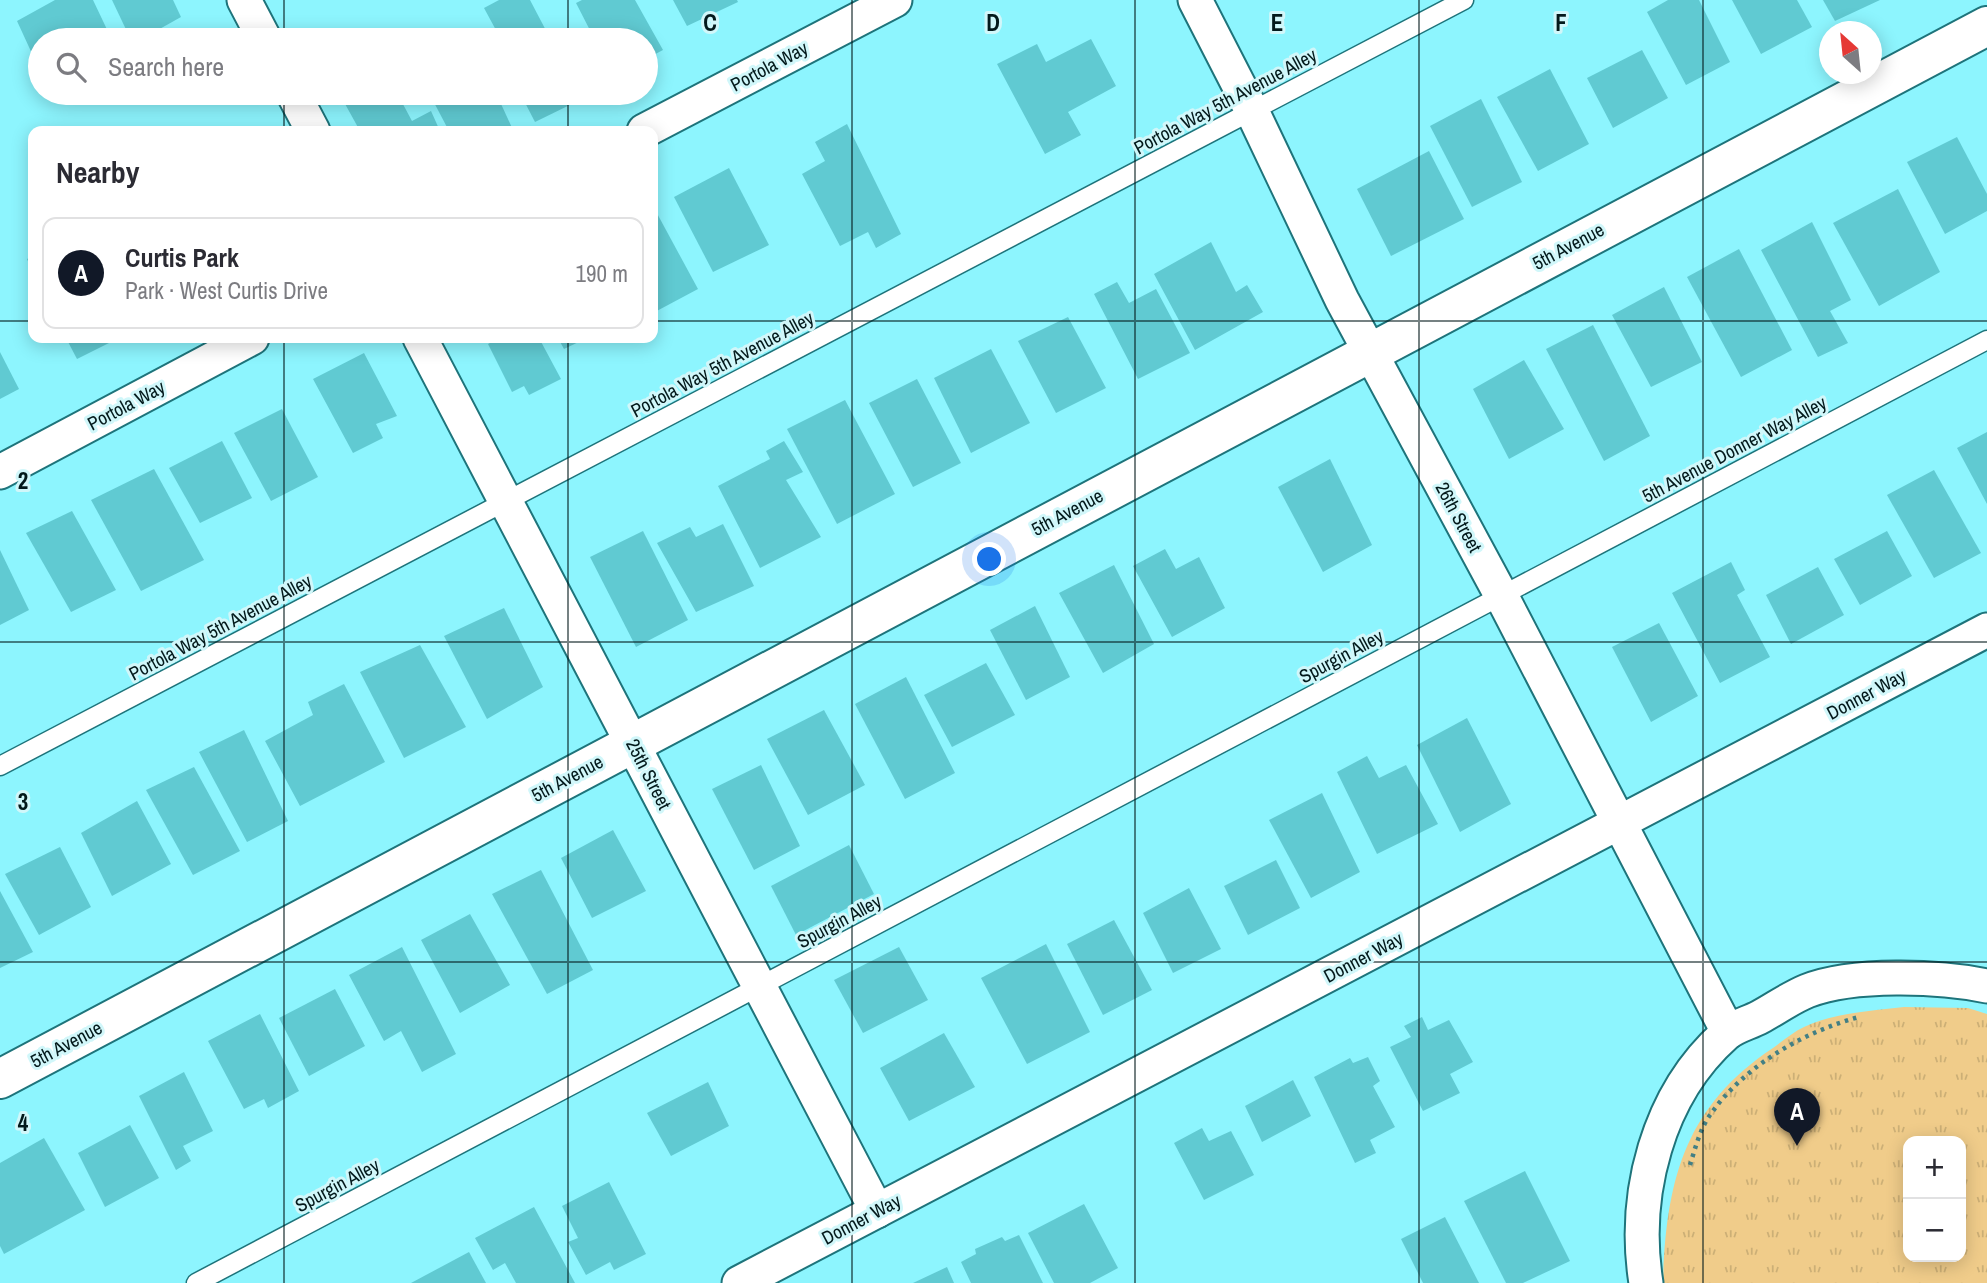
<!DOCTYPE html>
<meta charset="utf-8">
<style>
:root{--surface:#fff;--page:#f2f2f3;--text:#2b2b33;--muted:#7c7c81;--line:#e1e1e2;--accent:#111827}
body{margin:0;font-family:"Archivo Narrow",sans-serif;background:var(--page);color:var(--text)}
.controls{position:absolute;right:21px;bottom:21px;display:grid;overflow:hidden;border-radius:14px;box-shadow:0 4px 18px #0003}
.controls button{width:63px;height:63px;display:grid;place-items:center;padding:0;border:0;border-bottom:2px solid var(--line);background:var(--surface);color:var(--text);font:35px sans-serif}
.compass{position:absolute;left:1819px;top:21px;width:63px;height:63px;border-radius:50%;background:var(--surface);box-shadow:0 4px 18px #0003;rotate:333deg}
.you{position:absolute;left:990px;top:560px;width:24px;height:24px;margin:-18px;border:5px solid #fff;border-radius:50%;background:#1a73e8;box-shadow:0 0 0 10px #1a73e833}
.badge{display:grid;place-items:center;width:46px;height:46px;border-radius:50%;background:var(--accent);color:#fff;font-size:23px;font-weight:700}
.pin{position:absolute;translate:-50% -58px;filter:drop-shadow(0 2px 4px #0008)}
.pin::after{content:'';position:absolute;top:37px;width:24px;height:21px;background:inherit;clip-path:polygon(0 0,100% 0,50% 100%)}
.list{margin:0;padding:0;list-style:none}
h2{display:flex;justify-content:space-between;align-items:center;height:91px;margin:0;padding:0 28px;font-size:30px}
h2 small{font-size:23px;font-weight:400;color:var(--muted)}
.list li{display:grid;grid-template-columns:46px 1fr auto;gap:21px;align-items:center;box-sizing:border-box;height:112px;margin:0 14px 14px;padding:0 14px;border:2px solid var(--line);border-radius:14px}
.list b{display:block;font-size:26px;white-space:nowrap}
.list p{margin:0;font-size:23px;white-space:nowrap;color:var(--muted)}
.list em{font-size:23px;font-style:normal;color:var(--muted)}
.icon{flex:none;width:38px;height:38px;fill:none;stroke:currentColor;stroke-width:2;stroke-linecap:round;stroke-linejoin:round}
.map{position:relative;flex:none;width:1987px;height:1283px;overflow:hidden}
.search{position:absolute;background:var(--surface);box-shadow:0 4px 18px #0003;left:28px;top:28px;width:630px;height:77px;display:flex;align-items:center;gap:18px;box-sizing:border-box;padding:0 24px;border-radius:38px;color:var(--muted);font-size:26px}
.panel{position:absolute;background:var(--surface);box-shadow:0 4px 18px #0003;left:28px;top:126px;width:630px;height:217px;border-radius:14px}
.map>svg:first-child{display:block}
</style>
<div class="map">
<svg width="1987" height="1283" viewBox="0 0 1987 1283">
<defs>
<pattern id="grass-tufts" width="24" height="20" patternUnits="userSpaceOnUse" patternTransform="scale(1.75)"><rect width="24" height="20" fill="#f0cc8a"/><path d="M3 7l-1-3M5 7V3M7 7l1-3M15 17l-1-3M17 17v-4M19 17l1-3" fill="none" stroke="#ccaf76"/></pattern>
</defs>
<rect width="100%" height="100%" fill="#8df5fe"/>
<!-- grass -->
<path fill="url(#grass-tufts)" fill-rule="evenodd" d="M1904,1007L1968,1008L1987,1014V1283H1663C1666,1182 1684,1107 1773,1048C1783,1041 1793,1032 1804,1027C1834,1013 1871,1011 1904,1007ZM1908,1141H1961V1257H1908Z"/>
<!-- building -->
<g fill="#60cad2">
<polygon points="55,0 93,0 112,40 40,40 40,71 17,21"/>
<polygon points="112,0 173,0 181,17 140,40 131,40"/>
<polygon points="499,0 530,0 551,40 491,40 489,36 497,32 484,8"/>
<polygon points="582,0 635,0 663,50 646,59 646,40 595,40 576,3"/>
<polygon points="673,0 737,0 738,2 687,26"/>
<polygon points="1668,0 1699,0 1730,62 1686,85 1647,12"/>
<polygon points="1732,0 1797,0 1812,27 1761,54"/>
<polygon points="1823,0 1880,0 1835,21"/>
<polygon points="1091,39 1116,86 1068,112 1081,135 1045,154 997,64 1037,44 1046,62"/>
<polygon points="1642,50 1668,98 1613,128 1587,78"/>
<polygon points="1550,69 1589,144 1538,171 1497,97"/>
<polygon points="339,93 397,93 412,121 431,111 440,131 360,131"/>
<polygon points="429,93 496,93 513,130 449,131"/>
<polygon points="520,93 578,93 582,99 535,122"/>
<polygon points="1481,99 1522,182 1472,207 1430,126"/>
<polygon points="847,124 901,234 876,248 868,232 840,246 802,174 825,161 815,142"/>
<polygon points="1957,137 1987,194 1987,211 1945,234 1907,162"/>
<polygon points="1429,151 1464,219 1391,256 1357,189"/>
<polygon points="729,168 769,245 713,272 674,197"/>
<polygon points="1898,189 1940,272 1879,306 1833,223"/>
<polygon points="653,206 698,289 653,313"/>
<polygon points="1812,222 1851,300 1830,311 1848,343 1818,357 1761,250"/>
<polygon points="1211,242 1236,292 1247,285 1263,312 1195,350 1154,274"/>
<polygon points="1739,249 1792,350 1741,377 1687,277"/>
<polygon points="33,256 33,273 27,259"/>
<polygon points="1117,282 1129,303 1156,289 1190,353 1138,379 1094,294"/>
<polygon points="1664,287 1702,362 1651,387 1612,315"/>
<polygon points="1068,317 1106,388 1056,413 1018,341"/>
<polygon points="1593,325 1650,436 1604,461 1546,349"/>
<polygon points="66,338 119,338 77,359"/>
<polygon points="499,338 539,338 561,379 529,395 524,386 512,392 488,344"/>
<polygon points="558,338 587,338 564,349"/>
<polygon points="991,349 1030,423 971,453 934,378"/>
<polygon points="0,352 19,389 0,399"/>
<polygon points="364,353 397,416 376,424 383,438 353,453 313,379"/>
<polygon points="1524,360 1564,429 1509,459 1473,389"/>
<polygon points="917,379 961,463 913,487 869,403"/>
<polygon points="845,400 895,494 837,524 787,429"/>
<polygon points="282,409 318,477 271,501 234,433"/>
<polygon points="1987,432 1987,504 1957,448"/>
<polygon points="222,441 252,498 200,523 169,468"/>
<polygon points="784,441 803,472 786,480 821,537 760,568 718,486 770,459 766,451"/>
<polygon points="1330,459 1372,545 1323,572 1278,487"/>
<polygon points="154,469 204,560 141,591 91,500"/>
<polygon points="1934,470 1981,553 1934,578 1887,495"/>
<polygon points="72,511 116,590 71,612 26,533"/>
<polygon points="723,524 754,586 696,612 657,543 690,527 696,537"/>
<polygon points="643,531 688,620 636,647 590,557"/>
<polygon points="1887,531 1912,576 1860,605 1834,559"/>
<polygon points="1165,549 1176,569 1199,557 1225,608 1172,637 1133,566"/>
<polygon points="0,550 29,610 0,625"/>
<polygon points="1731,562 1745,590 1737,595 1770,657 1720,683 1672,593"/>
<polygon points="1114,565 1154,644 1103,673 1059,593"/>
<polygon points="1818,567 1844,615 1791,644 1766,595"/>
<polygon points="1035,606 1070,677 1026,700 990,630"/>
<polygon points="504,608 543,687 487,719 444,636"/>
<polygon points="1659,623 1698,696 1651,722 1612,647"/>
<polygon points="420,645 466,727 404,758 360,672"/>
<polygon points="986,663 1015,715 952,747 924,695"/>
<polygon points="906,677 955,773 905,799 855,704"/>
<polygon points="344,684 385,762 300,806 265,741 313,715 308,702"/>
<polygon points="824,710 865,785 808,815 767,739"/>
<polygon points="1467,718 1511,804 1460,832 1417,745"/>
<polygon points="244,730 288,821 247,842 199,752"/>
<polygon points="1367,756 1379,778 1406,765 1438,824 1377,854 1337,772"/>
<polygon points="761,765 800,846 754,870 712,789"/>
<polygon points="194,767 240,851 193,875 146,790"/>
<polygon points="1322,793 1360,872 1311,898 1269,820"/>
<polygon points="137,801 171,864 112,896 81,833"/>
<polygon points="613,830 646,891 592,918 561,858"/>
<polygon points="849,845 874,894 796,935 771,886"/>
<polygon points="60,847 91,907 39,935 5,874"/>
<polygon points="1276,860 1300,908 1248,935 1224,886"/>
<polygon points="541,870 593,970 547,994 492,894"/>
<polygon points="1189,888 1221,949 1173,973 1143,913"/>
<polygon points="0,891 33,952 0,968"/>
<polygon points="470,914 510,985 460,1013 421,940"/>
<polygon points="1114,920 1152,990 1103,1015 1067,944"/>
<polygon points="1046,944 1090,1032 1027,1064 981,978"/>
<polygon points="402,947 456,1054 422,1072 401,1031 384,1041 349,975"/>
<polygon points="899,947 928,1000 863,1033 834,980"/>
<polygon points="335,989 365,1046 309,1076 279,1018"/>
<polygon points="260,1014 299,1091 268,1108 264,1099 244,1109 208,1041"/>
<polygon points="1422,1017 1428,1030 1449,1020 1473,1062 1450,1074 1460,1093 1423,1111 1390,1047 1411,1037 1404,1026"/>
<polygon points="944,1033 975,1087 909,1121 880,1068"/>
<polygon points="1368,1057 1380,1081 1373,1086 1395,1127 1370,1140 1376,1153 1355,1163 1314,1077 1350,1058 1353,1063"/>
<polygon points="184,1072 213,1131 183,1146 191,1161 176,1170 139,1096"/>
<polygon points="1293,1080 1311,1116 1262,1142 1245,1106"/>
<polygon points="708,1082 729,1126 671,1156 647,1113"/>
<polygon points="130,1125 159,1178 105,1207 78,1153"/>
<polygon points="1202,1128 1209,1141 1231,1131 1254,1175 1204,1200 1174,1143"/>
<polygon points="44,1138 85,1210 4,1254 0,1246 0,1163"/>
<polygon points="1525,1171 1570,1261 1523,1283 1506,1283 1464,1201"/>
<polygon points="609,1182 646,1254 614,1270 610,1262 586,1275 568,1242 578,1238 562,1206"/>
<polygon points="1084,1204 1118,1268 1090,1283 1054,1283 1028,1233"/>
<polygon points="534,1207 575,1283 516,1283 505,1263 493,1270 475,1238"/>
<polygon points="1445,1217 1479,1283 1423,1283 1401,1239"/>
<polygon points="1019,1235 1043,1283 971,1283 961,1262 976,1254 975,1249 1002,1237 1005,1241"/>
<polygon points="469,1252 486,1283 411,1283"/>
<polygon points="947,1267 954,1283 913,1283"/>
</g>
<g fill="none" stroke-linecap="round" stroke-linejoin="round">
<!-- service casing -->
<g stroke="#1e747b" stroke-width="21">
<g id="service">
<polyline points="0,766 1464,0"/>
<polyline points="196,1283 1987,340"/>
</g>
</g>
<!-- minor casing -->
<g stroke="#1e747b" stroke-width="37">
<g id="minor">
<polyline points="244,0 265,40"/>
<polyline points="1195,0 1252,111 1342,300 1501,595 1728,1032"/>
<polyline points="293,93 313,131"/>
<polyline points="644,131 895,0"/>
<polyline points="420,338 877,1211"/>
<polyline points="0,472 252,338"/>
<polyline points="739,1283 1987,630"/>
<path d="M1646,1283C1632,1195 1657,1095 1726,1034C1735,1026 1749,1023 1760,1017C1775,1009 1790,998 1807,991C1853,973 1939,976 1987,986"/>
</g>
</g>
<!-- tertiary casing -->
<g stroke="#1e747b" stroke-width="42">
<polyline id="tertiary" points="0,1079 1987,26"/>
</g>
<!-- path -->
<path stroke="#437f84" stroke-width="4.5" stroke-dasharray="3.5 5" stroke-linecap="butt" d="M1690,1165C1695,1149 1700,1129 1710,1115C1744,1066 1803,1032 1859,1017"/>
<!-- service -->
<use href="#service" stroke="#fff" stroke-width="18"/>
<!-- minor -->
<use href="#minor" stroke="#fff" stroke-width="33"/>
<!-- tertiary -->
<use href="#tertiary" stroke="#fff" stroke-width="38"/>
</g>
<!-- grid -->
<path fill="none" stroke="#03191b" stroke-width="2" stroke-opacity="0.55" d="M284,0V40M568,0V40M852,0V1283M1135,0V1283M1419,0V1283M1703,0V1283M284,93V131M568,93V131M0,321H33M653,321H1987M284,338V1283M568,338V1283M0,642H1987M0,962H1987"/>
<g text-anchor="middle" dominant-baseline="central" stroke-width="6" stroke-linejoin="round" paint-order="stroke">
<!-- street labels -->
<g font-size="19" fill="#03191b" stroke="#d1f7fa">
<text transform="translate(769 66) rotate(-28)">Portola Way</text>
<text transform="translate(1225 101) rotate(-28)">Portola Way 5th Avenue Alley</text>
<text transform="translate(1568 246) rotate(-28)">5th Avenue</text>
<text transform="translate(722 364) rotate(-28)">Portola Way 5th Avenue Alley</text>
<text transform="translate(126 405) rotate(-28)">Portola Way</text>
<text transform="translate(1734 449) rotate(-28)">5th Avenue Donner Way Alley</text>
<text transform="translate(1067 512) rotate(-28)">5th Avenue</text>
<text transform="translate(1459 517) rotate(62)">26th Street</text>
<text transform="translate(220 627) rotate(-28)">Portola Way 5th Avenue Alley</text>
<text transform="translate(1341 656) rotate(-28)">Spurgin Alley</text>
<text transform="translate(1866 694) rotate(-28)">Donner Way</text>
<text transform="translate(649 774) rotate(63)">25th Street</text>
<text transform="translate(567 778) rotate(-28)">5th Avenue</text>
<text transform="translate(839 921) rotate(-28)">Spurgin Alley</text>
<text transform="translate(1363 957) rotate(-28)">Donner Way</text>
<text transform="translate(66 1044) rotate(-28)">5th Avenue</text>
<text transform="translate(337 1185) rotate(-28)">Spurgin Alley</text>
<text transform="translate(861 1219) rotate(-28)">Donner Way</text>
</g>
</g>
<g font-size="23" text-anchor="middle" font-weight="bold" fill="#03191b" stroke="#d1f7fa" stroke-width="6" stroke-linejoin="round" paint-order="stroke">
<text x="710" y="31">C</text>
<text x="993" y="31">D</text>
<text x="1277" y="31">E</text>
<text x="1561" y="31">F</text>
<text x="23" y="489">2</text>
<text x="23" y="810">3</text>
<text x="23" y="1131">4</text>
</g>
</svg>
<div class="controls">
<button>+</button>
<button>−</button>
</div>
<svg class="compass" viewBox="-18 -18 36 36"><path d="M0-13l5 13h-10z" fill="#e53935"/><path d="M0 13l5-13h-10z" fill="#7c7c81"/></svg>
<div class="you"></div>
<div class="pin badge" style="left:1797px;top:1146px">A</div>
<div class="search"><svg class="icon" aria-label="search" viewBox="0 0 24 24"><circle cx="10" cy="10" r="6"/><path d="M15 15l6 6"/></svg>Search here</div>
<section class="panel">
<h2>Nearby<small></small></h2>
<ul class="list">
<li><span class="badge">A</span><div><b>Curtis Park</b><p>Park · West Curtis Drive</p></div><em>190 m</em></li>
</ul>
</section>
</div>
